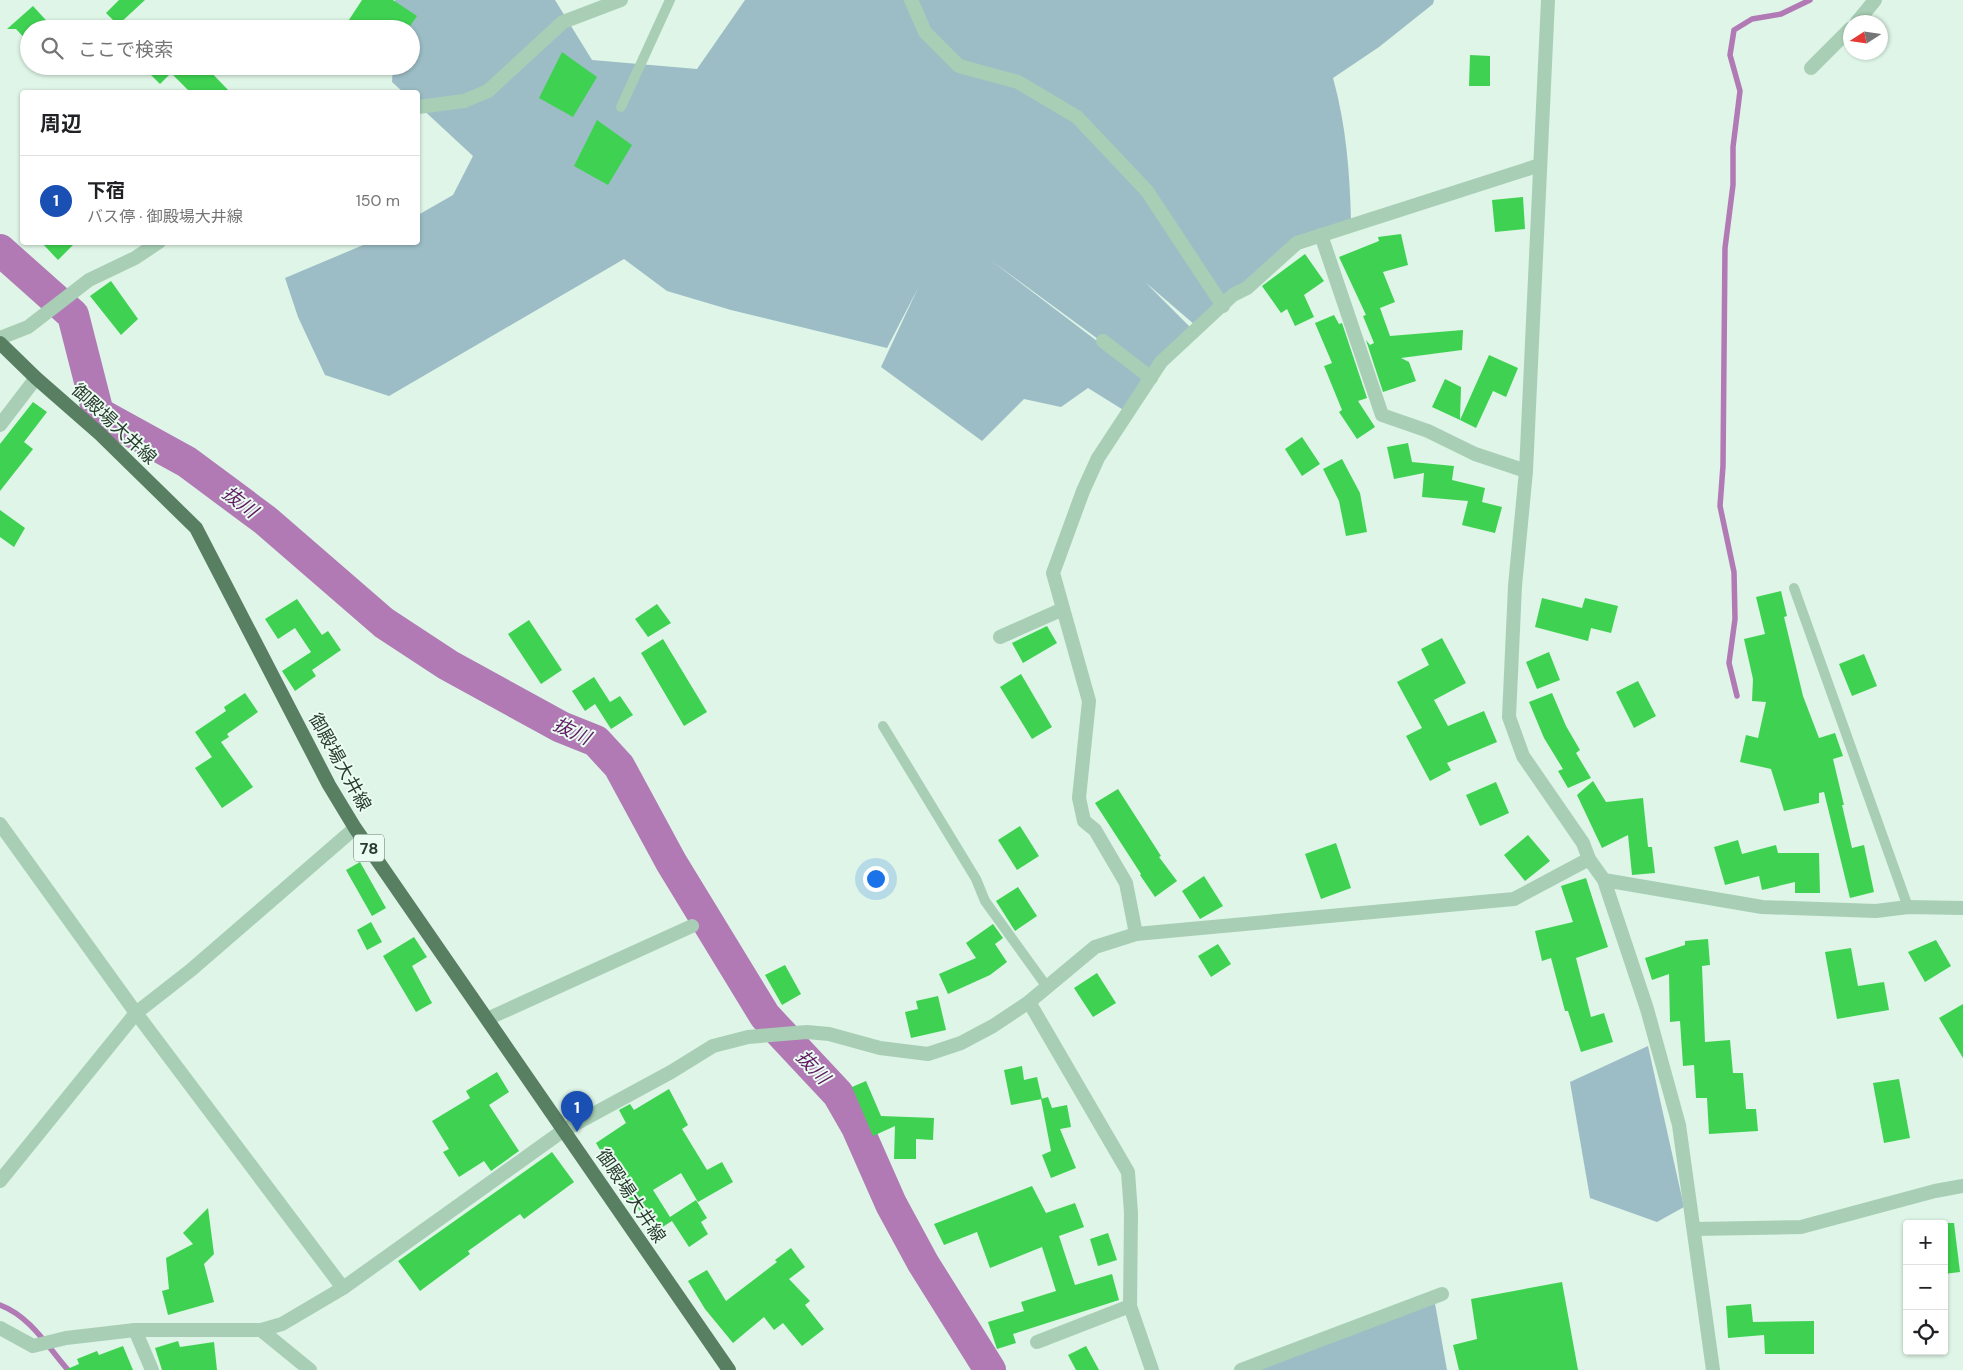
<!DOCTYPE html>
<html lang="ja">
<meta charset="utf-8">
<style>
:root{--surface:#fff;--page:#f6f6f6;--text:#202124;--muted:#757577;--line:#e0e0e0;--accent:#0f766e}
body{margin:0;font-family:"DM Sans","Noto Sans JP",sans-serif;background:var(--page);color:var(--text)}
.controls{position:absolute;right:15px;bottom:15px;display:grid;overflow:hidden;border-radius:5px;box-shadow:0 1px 4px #0004}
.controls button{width:45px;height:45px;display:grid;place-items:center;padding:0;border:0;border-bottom:1px solid var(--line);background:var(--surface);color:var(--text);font:25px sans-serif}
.compass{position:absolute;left:1843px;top:15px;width:45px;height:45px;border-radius:50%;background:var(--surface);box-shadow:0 1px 4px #0004;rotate:258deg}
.you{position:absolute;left:875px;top:878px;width:18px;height:18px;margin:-12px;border:4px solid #fff;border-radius:50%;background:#1a73e8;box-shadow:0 0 0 8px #1a73e833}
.badge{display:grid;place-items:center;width:32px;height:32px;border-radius:50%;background:var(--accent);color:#fff;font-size:16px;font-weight:700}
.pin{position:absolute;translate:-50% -41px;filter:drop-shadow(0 1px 2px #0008)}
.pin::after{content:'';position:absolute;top:26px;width:18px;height:15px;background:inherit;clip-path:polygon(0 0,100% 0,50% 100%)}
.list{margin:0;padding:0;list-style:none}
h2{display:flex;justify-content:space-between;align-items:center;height:65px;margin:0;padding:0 20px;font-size:21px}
h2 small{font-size:16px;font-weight:400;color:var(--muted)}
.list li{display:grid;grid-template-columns:32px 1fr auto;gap:15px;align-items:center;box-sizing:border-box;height:90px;padding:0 20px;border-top:1px solid var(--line)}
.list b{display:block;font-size:19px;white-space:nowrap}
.list p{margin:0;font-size:16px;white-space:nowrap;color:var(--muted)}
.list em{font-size:16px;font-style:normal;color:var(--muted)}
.icon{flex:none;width:28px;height:28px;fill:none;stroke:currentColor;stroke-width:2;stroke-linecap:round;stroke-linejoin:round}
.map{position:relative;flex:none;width:1963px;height:1370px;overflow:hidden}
.search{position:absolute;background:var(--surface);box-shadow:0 1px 4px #0004;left:20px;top:20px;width:400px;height:55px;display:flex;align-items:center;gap:12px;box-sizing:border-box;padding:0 18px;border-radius:28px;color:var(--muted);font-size:19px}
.panel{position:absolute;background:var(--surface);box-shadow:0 1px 4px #0004;left:20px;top:90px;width:400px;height:155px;border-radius:5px}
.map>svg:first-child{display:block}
</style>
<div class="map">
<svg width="1963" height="1370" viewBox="0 0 1963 1370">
<rect width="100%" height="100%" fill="#def5e7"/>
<!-- green -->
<g fill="#9cbdc6">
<path d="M395,0H555L592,60L697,69L745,0H1434L1433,4L1379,47L1333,78C1346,124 1350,174 1351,221L1289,245L1195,325L1145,282L1193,330L1151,378L989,259L1147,379L1125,411L1088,388L1061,407L1024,399L982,441L881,367L918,288L887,348L731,310L667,291L624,259L389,396L325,375L298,317L285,278L368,243L418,242V215L453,195L473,156L418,105V92H403L392,82L393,66H411V29H394Z"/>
<polygon points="1648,1046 1684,1207 1657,1222 1590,1198 1570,1082"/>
<polygon points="1434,1298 1447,1370 1243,1370"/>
</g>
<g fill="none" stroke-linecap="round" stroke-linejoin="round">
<!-- stream -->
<g stroke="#b17ab5" stroke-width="5.5">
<polyline points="1737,696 1729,663 1735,619 1734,572 1720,506 1723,466 1725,248 1733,185 1733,147 1740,91 1730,55 1734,30 1752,19 1781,14 1810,0"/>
<path d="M0,1305C30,1316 48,1347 68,1370"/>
</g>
<!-- river -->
<polyline stroke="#b17ab5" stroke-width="32" points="0,250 73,315 98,413 187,462 265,520 384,623 448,665 561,727 596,741 619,766 671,862 765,1016 838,1094 857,1127 891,1204 923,1263 990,1370"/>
</g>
<!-- building -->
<g fill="#3fd252">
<polygon points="119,0 145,0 118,25 106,13"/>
<polygon points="362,0 393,0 417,16 408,29 343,29"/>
<polygon points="33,6 54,29 29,29 29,43 16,29 7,29"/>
<polygon points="562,52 597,77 573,117 539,98"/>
<polygon points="1470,55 1490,56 1490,86 1469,86"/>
<polygon points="142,66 205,66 230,92 190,92 171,73 160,84"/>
<polygon points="597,120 632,145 608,185 574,166"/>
<polygon points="1523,197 1525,229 1495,232 1492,200"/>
<polygon points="1401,234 1408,265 1383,272 1395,302 1380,308 1390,336 1463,330 1462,350 1401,358 1409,362 1416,381 1383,392 1366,340 1370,345 1374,343 1363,316 1366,315 1339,257 1379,241 1378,237"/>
<polygon points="41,242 76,242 58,260"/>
<polygon points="1305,254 1324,281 1304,295 1314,317 1295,326 1287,309 1281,313 1262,286"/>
<polygon points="111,281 138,319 121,335 90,296"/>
<polygon points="1334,315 1339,324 1342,323 1367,398 1358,401 1375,427 1357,439 1339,412 1342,410 1324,366 1332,363 1315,323"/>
<polygon points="1489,355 1518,368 1506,397 1493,391 1476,428 1460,420"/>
<polygon points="1445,379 1461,387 1460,420 1432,407"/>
<polygon points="33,402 47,412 24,442 33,449 0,491 0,444"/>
<polygon points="1302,437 1320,464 1302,476 1285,449"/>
<polygon points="1408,443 1412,462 1454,466 1452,480 1485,488 1482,502 1502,507 1495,533 1462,525 1468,501 1422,497 1424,473 1394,479 1387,447"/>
<polygon points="1342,459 1360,493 1367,532 1346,536 1339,501 1323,469"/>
<polygon points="0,510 25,528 14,547 0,537"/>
<polygon points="1781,591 1787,616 1784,617 1803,696 1819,738 1835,733 1843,756 1833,759 1844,805 1842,805 1852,848 1864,845 1874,892 1850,898 1824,792 1819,793 1819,803 1784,811 1771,769 1740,762 1746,735 1758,738 1766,702 1752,701 1753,679 1744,639 1765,634 1756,597"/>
<polygon points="1542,598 1582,608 1585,598 1618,606 1611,633 1591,628 1588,641 1535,627"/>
<polygon points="297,599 322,635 328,631 341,650 312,670 316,676 295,691 282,671 311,652 295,628 278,639 265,619"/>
<polygon points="657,604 671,623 648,637 635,619"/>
<polygon points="529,620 562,670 541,684 508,634"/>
<polygon points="1047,626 1057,643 1023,663 1012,643"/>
<polygon points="1442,638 1466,683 1434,700 1448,726 1484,711 1497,742 1447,763 1451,770 1430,781 1406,736 1422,728 1397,682 1429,665 1421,649"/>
<polygon points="663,639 707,712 684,726 641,653"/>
<polygon points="1549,652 1560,680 1537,689 1526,662"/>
<polygon points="1864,654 1877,686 1852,696 1839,664"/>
<polygon points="1021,674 1052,727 1032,739 1000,687"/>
<polygon points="594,677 610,702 620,696 633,715 611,729 595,704 585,711 572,691"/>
<polygon points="1638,681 1656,716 1634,728 1616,692"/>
<polygon points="245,693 258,712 227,734 229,737 221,742 253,787 222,808 195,768 212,757 195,732 226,711 224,707"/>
<polygon points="1552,693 1566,726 1580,750 1576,753 1591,778 1568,788 1558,771 1563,769 1544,738 1529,702"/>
<polygon points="1593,781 1606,802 1643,798 1648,847 1652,847 1655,873 1632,875 1628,835 1602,848 1577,795"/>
<polygon points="1496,782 1509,813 1480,826 1466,795"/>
<polygon points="1118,789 1161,856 1159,857 1177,881 1155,897 1140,875 1141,874 1095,803"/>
<polygon points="1020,826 1039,856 1017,870 998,840"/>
<polygon points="1528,835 1550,861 1525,881 1504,855"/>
<polygon points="1738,840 1742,854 1776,845 1778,853 1819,853 1820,893 1795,893 1795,882 1762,890 1759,876 1725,885 1714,847"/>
<polygon points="1336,843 1351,888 1321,899 1305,854"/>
<polygon points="360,862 386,908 372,916 346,870"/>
<polygon points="1204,876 1223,906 1200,919 1182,891"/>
<polygon points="1586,878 1608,947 1576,958 1591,1017 1604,1013 1613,1042 1581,1052 1568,1011 1565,1011 1551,958 1542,961 1535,931 1573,922 1561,886"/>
<polygon points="1018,887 1037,916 1015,931 996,901"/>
<polygon points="371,922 382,942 367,950 357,930"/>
<polygon points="993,924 1003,938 995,944 1007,962 990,975 948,994 939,974 976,958 966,943"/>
<polygon points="414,937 427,957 412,966 432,1003 416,1012 383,956"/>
<polygon points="1708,939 1710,965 1702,966 1705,1042 1730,1040 1733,1073 1743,1073 1746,1109 1756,1109 1758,1131 1709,1134 1707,1098 1696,1098 1694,1065 1683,1066 1680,1021 1670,1022 1669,974 1652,980 1645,958 1685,945 1685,941"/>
<polygon points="1936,940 1951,966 1925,982 1908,952"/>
<polygon points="1218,944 1231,964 1211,977 1198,956"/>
<polygon points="1851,948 1858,986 1884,982 1889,1010 1837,1019 1825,952"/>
<polygon points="785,965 801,994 782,1005 765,975"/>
<polygon points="1097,973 1116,1003 1093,1017 1074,988"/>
<polygon points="938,996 946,1030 911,1038 905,1012 918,1009 916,1001"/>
<polygon points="1963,1004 1963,1058 1939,1018"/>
<polygon points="1022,1066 1024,1080 1037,1077 1042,1099 1011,1105 1004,1070"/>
<polygon points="497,1072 509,1092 489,1105 519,1151 491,1171 484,1161 459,1177 443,1152 449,1149 432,1121 470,1098 466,1091"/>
<polygon points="1899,1079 1910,1138 1884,1143 1873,1083"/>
<polygon points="866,1081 881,1116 934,1118 933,1140 916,1139 916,1159 894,1159 895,1126 873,1136 852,1087"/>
<polygon points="669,1089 688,1125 682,1129 707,1170 722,1162 733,1182 698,1202 681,1173 653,1190 670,1217 696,1200 707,1218 701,1222 708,1234 689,1247 672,1221 653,1233 638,1208 635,1210 596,1143 626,1123 619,1110 630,1104 634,1110"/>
<polygon points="1048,1097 1052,1108 1067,1105 1071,1127 1060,1129 1076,1168 1051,1178 1042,1155 1051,1151 1041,1099"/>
<polygon points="552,1152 574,1182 524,1219 520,1214 468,1251 470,1254 420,1291 398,1261"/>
<polygon points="1032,1186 1046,1213 1075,1203 1084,1227 1059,1236 1075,1285 1112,1274 1119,1300 1013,1334 1016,1343 997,1349 988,1322 1024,1311 1021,1302 1056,1291 1042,1247 990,1268 977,1232 944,1245 934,1224"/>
<polygon points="208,1208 214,1254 204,1264 214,1302 168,1315 162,1291 169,1289 166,1258 193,1244 183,1233"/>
<polygon points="1944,1223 1954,1223 1960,1272 1944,1274"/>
<polygon points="1108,1233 1117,1260 1098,1266 1090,1239"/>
<polygon points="791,1248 805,1267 789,1279 810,1301 805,1305 824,1329 802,1346 783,1323 774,1330 764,1317 733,1343 705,1309 688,1281 707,1270 726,1301 777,1262 775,1260"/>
<polygon points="1562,1282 1578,1370 1459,1370 1453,1345 1477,1339 1471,1299"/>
<polygon points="1751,1304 1753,1322 1814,1321 1814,1354 1765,1354 1764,1335 1728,1338 1726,1306"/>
<polygon points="178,1341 180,1347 214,1342 217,1370 162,1370 155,1348"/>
<polygon points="123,1346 133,1370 65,1370 79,1364 77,1359 97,1351 99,1355"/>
<polygon points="1086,1346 1099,1370 1076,1370 1068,1355"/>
</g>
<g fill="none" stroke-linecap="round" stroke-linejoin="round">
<!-- service -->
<g stroke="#a8cfb5" stroke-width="10">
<polyline points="621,107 670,0"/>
<polyline points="1794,588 1908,907"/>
<polyline points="883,726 976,879 985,901 1047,987"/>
</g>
<!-- minor -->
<g stroke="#a8cfb5" stroke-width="14">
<polyline points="911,0 925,32 959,66 1018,82 1077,117 1147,191 1223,306"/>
<polyline points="1857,22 1875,0"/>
<polyline points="1811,68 1850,29"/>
<polyline points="418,107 464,101 488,91 563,22 621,0"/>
<polyline points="1321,235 1382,415 1428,431 1475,454 1526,471"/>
<polyline points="0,338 28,327 89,280 135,258 159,242"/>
<polyline points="1103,341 1151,378"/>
<polyline points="0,425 36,378"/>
<polyline points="1000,637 1063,609"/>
<polyline points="0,824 136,1013 343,1288"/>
<polyline points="1604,880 1762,907 1876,911 1908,907 1963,908"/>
<polyline points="1136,934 1126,883 1095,830 1084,821 1079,798 1089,701 1053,573 1083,491 1098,458 1161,362 1233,295 1247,288 1297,243 1540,165"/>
<polyline points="1029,1002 1128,1172 1131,1213 1130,1306 1152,1370"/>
<polyline points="487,1019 692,926"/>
<polyline points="0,1181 136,1013 191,970 355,828"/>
<polyline points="1695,1229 1801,1227 1935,1191 1963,1186"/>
<polyline points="0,1328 33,1346 66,1338 135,1330 261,1330 282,1324 343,1288 564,1130 671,1072 713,1046 748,1037 807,1032 829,1034 880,1048 928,1054 961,1043 993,1026 1029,1002 1095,947 1136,934 1514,899 1589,859"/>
<polyline points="135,1330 152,1370"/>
<polyline points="261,1330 310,1370"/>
<polyline points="1037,1342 1130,1306"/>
<polyline points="1241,1370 1442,1294"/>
</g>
<!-- tertiary -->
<polyline stroke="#a8cfb5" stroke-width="14" points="1548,0 1526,471 1515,586 1509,717 1523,756 1583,843 1589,859 1604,880 1647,1009 1679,1125 1713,1370"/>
<!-- primary -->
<polyline stroke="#587f61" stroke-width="14" points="0,343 36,378 100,434 196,528 329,785 355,828 729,1370"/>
</g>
<g text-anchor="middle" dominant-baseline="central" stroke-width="4" stroke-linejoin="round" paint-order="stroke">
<!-- shield labels -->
<rect fill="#ebfcf2" stroke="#637568" stroke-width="1" x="354" y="834.5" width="30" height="27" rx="4"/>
<g font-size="16" font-weight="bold" fill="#293b2d">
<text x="369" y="848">78</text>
</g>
<!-- street labels -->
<g font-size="18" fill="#293b2d" stroke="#ebfcf2">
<text transform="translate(114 424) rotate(43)">御殿場大井線</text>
<text transform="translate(340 762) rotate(61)">御殿場大井線</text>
<text transform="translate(631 1196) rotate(56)">御殿場大井線</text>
</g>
<!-- water labels -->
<g font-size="19" font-style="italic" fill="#5e1962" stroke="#ebfcf2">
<text transform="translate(240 502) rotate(37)">抜川</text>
<text transform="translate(572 731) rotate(25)">抜川</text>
<text transform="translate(813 1067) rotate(46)">抜川</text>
</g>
</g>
</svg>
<div class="controls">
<button>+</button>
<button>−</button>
<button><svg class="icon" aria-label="locate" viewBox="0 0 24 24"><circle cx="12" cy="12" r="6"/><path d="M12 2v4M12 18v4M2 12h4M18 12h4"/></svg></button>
</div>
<svg class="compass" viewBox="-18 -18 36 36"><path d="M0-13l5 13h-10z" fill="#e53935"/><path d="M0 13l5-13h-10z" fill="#757577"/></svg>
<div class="you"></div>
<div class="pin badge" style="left:577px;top:1132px;background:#1a4fb4">1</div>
<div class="search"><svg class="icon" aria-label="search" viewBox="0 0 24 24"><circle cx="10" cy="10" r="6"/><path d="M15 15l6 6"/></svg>ここで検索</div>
<section class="panel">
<h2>周辺<small></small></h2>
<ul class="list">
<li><span class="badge" style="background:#1a4fb4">1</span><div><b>下宿</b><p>バス停 · 御殿場大井線</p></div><em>150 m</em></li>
</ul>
</section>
</div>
